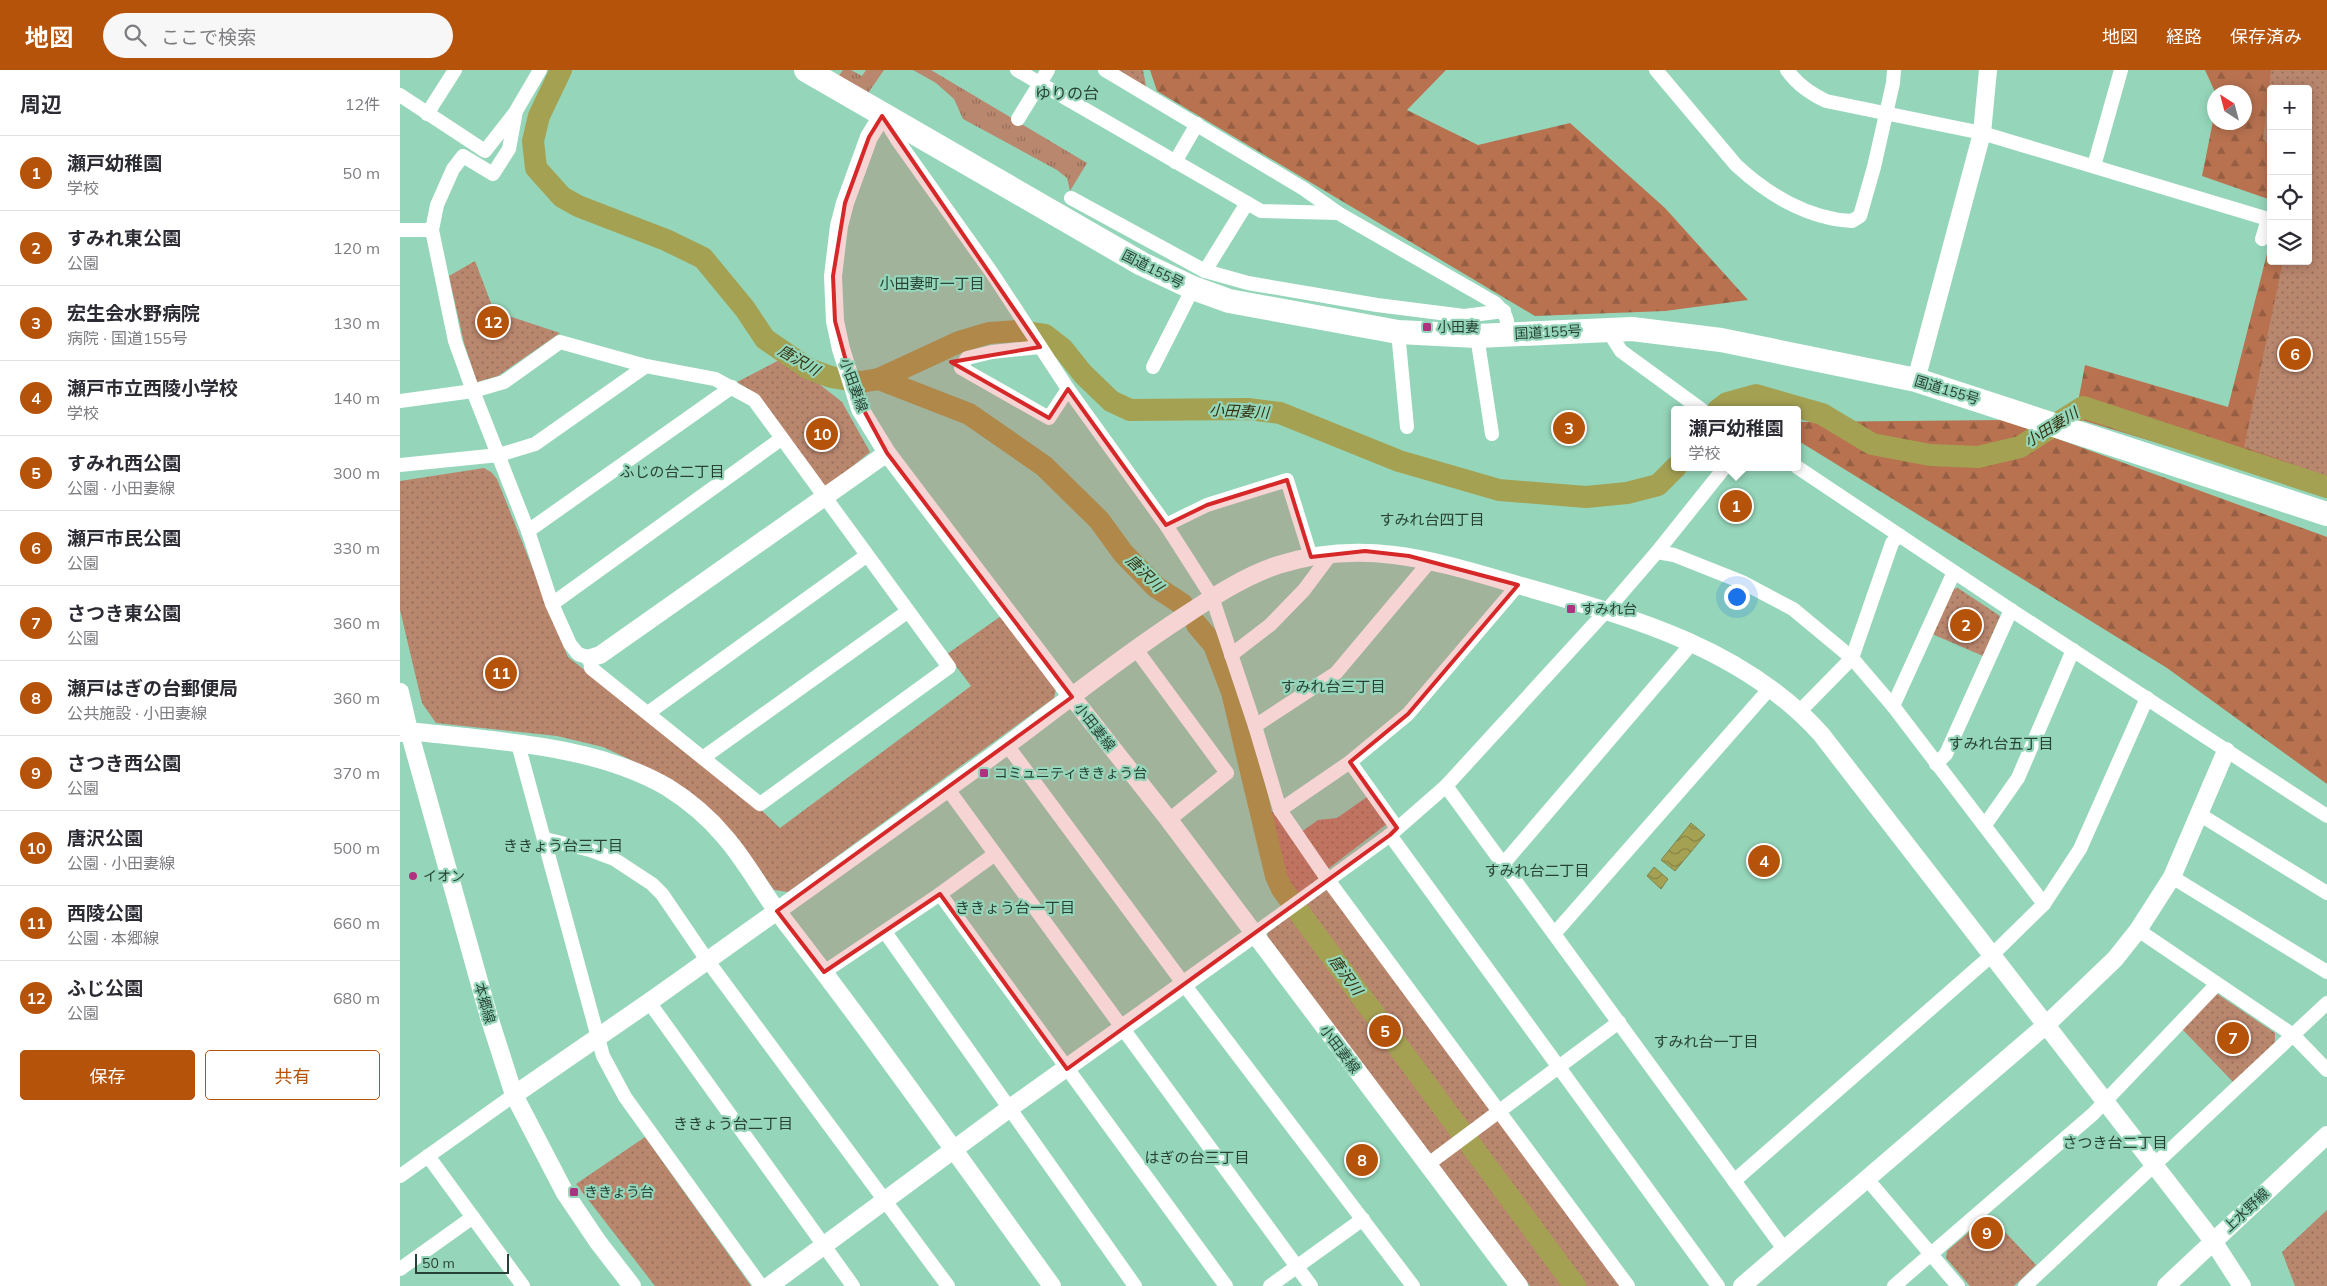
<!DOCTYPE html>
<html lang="ja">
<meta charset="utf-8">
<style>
:root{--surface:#fff;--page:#f7f7f7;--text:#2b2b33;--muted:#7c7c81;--line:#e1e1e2;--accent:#b45309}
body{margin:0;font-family:Mulish,"Noto Sans JP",sans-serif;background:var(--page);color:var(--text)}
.controls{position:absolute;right:15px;top:15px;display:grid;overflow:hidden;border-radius:5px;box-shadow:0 2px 12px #0003}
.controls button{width:45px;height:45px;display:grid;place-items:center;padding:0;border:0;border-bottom:1px solid var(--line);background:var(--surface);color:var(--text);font:25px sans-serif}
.compass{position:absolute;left:1807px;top:15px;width:45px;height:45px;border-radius:50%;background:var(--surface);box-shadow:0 2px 12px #0003;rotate:324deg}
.scale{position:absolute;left:15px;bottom:12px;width:94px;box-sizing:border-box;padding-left:5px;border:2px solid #274136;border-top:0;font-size:14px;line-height:18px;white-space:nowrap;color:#274136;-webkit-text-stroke:4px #95d6ba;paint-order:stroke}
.you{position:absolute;left:1336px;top:526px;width:18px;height:18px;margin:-12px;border:4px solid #fff;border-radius:50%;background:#1a73e8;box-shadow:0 0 0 8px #1a73e833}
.badge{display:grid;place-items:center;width:32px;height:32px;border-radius:50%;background:var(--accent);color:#fff;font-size:16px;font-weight:700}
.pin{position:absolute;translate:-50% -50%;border:2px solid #fff;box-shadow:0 1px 5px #0006}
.popup{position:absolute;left:1271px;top:336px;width:130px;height:65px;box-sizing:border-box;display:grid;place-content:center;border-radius:5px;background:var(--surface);filter:drop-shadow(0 1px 4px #0005);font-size:16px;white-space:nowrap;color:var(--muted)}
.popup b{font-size:19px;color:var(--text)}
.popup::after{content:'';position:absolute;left:50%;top:100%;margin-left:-10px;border:10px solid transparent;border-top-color:var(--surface)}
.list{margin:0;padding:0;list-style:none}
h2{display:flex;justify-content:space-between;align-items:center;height:65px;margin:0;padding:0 20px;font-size:21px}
h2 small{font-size:16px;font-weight:400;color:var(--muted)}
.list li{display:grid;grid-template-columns:32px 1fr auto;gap:15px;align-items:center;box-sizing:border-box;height:75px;padding:0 20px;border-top:1px solid var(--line)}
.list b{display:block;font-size:19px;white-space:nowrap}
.list p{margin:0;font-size:16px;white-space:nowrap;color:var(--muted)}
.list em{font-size:16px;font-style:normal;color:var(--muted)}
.actions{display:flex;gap:10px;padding:15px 20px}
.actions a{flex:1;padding:11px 0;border:1px solid var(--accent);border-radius:5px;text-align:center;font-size:18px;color:var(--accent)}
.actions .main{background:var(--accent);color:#fff}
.icon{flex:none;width:28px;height:28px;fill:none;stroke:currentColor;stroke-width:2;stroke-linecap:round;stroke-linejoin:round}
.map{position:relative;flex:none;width:1927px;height:1216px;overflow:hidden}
header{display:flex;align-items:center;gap:30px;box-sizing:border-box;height:70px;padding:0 25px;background:var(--accent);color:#fff}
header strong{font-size:24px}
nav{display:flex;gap:28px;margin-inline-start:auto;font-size:18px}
.search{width:350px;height:45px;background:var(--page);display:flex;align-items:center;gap:12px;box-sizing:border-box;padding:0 18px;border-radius:28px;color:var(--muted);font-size:19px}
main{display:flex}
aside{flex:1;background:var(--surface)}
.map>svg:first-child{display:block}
</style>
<header>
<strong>地図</strong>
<div class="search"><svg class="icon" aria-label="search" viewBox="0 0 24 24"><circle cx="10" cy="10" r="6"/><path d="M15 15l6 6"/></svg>ここで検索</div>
<nav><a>地図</a><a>経路</a><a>保存済み</a></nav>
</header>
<main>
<aside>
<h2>周辺<small>12件</small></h2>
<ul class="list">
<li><span class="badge">1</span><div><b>瀬戸幼稚園</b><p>学校</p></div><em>50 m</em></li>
<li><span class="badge">2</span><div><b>すみれ東公園</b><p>公園</p></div><em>120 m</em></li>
<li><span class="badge">3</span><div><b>宏生会水野病院</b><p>病院 · 国道155号</p></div><em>130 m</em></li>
<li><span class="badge">4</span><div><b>瀬戸市立西陵小学校</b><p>学校</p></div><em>140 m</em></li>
<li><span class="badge">5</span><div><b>すみれ西公園</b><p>公園 · 小田妻線</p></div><em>300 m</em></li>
<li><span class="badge">6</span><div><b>瀬戸市民公園</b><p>公園</p></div><em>330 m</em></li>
<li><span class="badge">7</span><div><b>さつき東公園</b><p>公園</p></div><em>360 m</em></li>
<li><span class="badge">8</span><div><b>瀬戸はぎの台郵便局</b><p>公共施設 · 小田妻線</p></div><em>360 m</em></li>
<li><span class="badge">9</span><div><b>さつき西公園</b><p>公園</p></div><em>370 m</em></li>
<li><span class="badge">10</span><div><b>唐沢公園</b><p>公園 · 小田妻線</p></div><em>500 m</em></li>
<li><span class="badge">11</span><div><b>西陵公園</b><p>公園 · 本郷線</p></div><em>660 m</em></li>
<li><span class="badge">12</span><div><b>ふじ公園</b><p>公園</p></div><em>680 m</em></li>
</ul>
<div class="actions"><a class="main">保存</a><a>共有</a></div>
</aside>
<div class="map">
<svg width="1927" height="1216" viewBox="0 0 1927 1216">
<defs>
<pattern id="grass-tufts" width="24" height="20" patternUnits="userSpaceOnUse" patternTransform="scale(1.25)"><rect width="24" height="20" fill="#b9866e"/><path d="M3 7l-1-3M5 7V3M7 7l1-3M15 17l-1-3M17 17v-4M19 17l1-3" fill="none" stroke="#966f5b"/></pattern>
<pattern id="forest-firs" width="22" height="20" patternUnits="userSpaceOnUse" patternTransform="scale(1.25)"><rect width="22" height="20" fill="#b87250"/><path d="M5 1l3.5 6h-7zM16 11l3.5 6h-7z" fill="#965f43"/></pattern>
<pattern id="park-dots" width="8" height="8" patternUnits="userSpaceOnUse" patternTransform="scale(1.25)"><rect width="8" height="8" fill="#b9866e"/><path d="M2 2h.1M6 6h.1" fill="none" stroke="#966f5b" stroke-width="1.8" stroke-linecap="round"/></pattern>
<pattern id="water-waves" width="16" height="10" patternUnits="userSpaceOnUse" patternTransform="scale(1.25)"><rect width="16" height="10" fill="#a5a153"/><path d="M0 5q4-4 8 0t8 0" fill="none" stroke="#868546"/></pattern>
</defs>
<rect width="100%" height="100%" fill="#95d6ba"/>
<!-- grass -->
<g fill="url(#grass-tufts)">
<polygon points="443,0 451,0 462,6 466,0 484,0 464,29 435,11"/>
<polygon points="513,0 531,0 687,93 670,121 667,108 657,100 563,49 554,29 536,13"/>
</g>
<!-- forest -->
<g fill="url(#forest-firs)">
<polygon points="750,0 1046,0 1007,40 1078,75 1170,53 1265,138 1348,230 1265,241 1135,246 757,21"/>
<polygon points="1805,0 1917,0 1927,67 1927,424 1675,348 1685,295 1828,337 1871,168 1871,191 1908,191 1908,19 1871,19 1871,130 1802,106 1814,46 1814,52 1844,52 1844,22 1815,22"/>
<polygon points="1606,350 1927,467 1927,714 1767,598 1397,370 1397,352"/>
</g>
<!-- park -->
<g fill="url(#park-dots)">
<polygon points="704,0 743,0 749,32"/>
<polygon points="1871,0 1927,0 1927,406 1844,377 1883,191 1908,191 1908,19 1871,19 1871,77 1863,69"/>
<polygon points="75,191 94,241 160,263 98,306 77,312 64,273 49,206"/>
<polygon points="385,287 442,332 470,382 425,419 358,325 337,312"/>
<polygon points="84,398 91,402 97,409 168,587 357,736 380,758 571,616 547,584 604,544 657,615 654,628 388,822 374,820 343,776 246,697 203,677 157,666 36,653 22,633 0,540 0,411"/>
<polygon points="1558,518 1600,546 1583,586 1532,564 1553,519"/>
<polygon points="967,727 988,753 920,805 1222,1216 1130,1216 867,869 868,859 900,835 880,809 865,746 874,741 893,768 918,750 937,748"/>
<polygon points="1816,923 1875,963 1875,974 1834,1013 1782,959"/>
<polygon points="245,1067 351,1216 255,1216 176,1114"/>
<polygon points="1927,1140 1927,1216 1895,1216 1882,1182"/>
<polygon points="1589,1145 1636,1195 1614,1216 1570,1216 1546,1188 1547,1181"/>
</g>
<!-- water -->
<g fill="url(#water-waves)" stroke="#7f844a">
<polygon points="1291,753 1305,765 1275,801 1261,790"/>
<polygon points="1254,797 1268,809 1261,819 1247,806"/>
</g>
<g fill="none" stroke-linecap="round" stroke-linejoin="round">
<!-- river -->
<g stroke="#a5a153" stroke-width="22">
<polyline points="161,0 139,46 133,71 136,98 162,127 178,136 266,170 303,188 345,239 365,269 409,299 431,307 461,312 479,309 569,344 644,396 699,450 723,483 756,517 782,534"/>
<polyline points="479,309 559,272 589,263 618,261 645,265 663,279 683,304 711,331 730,340 848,339 880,343 999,391 1099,420 1186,427 1227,423 1258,415 1276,397"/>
<polyline points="1318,340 1327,333 1356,325 1422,344 1472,374 1530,385 1578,387 1620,377 1683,337 1927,417"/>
<polyline points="797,555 814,575 832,622 876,806 882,819 1175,1216"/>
</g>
<!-- minor -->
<g stroke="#fff" stroke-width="14">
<polyline points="617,0 861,141 938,143"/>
<path d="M705,0L904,119L938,143L1095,233C1105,243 1110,250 1106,264"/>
<path d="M1256,0L1336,95C1367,124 1408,149 1452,151L1460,146L1474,97L1493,13L1494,0"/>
<path d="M1387,0C1398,15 1410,23 1426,31L1582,63L1868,149L1862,169"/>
<polyline points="0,25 85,81 114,44"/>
<polyline points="27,44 55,0"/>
<polyline points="484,48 498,71 592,203 668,319 766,455 812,527 855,656 880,740 928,810 1228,1216"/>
<polyline points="618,49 648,0"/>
<polyline points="775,92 797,54"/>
<polyline points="1694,96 1721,0"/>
<polyline points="671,128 805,201 848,213 977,235 1064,246 1104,241"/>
<polyline points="0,160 32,160"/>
<polyline points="805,201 847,133"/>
<polyline points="1207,259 1221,281 1302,340"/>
<polyline points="998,262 1007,357"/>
<polyline points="1077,266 1092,364"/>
<polygon points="160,272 246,296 315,309 354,330 549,597 360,734 191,598 190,588 178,584 170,574 152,534 128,461 73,321 104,312"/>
<polyline points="640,277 592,282 567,288 561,298 649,348 668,319"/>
<polyline points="753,297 793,218"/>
<polyline points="0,331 73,321 55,271 32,160 37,135 53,99 63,86 93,104 109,79 116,41 140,0"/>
<polyline points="0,395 99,385 135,374 246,296"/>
<polyline points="1397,397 1611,540 1927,746"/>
<polyline points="766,455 807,435 887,410 911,487"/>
<polyline points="128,461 332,317"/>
<polyline points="1257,482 1274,485 1342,512 1393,539 1452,588 1493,636 1644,834"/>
<polyline points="152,534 381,369"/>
<polyline points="735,578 827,703 769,750"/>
<polyline points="831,585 870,555 904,520 931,484"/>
<polyline points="1493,636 1554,502"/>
<polyline points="1400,641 1452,588 1492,473 1499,465"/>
<polyline points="248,643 466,486"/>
<polyline points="855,656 936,603 1031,490"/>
<polyline points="118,674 203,986 225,1027 361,1216"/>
<polyline points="607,675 783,913 1013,1216"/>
<polyline points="304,687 507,542"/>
<polyline points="950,692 997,758"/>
<polyline points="1536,694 1546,684 1611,540"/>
<polyline points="1046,716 1384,1179"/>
<polyline points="547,718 911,1216"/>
<polyline points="880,740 950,692 1008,644 1118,515"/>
<polyline points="1799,744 1927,823"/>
<polyline points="1585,755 1618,708 1673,580"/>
<polyline points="990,765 1318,1216"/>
<polyline points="145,769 190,780 214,789 252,814 262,824 307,890 548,1216"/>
<polyline points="1104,793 1293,572"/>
<polyline points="1772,807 1927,902"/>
<polyline points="540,824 826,1216"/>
<polyline points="1738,860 1893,965 1927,1000"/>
<polyline points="485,862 735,1216"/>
<polyline points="1155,863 1371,617"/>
<polyline points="854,864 990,765 1046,716 1207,540 1257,482 1325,397"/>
<polyline points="424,902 540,824 595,784"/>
<polyline points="249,932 453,1216"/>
<polyline points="28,1086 123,1216"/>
<polyline points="1027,1095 1219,952"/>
<polyline points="0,1106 114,1025"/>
<polyline points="1467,1109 1558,1216"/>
<polyline points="1334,1111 1592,885 1644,834 1680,779 1747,628"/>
<polyline points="0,1199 73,1147"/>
<polyline points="870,1216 963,1149"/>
<polyline points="1494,1216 1693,1044 1817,914"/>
<polyline points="1625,1216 1927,933"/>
</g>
<!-- tertiary -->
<g stroke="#fff" stroke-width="18">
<polyline points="482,46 469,67 445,133 439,156 433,206 435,251 441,279 460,339 487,383 672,627 769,750 1119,1216"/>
<polyline points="1516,310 1582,63 1588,0"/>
<polyline points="190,588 200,585 487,383"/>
<polyline points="0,622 9,661 89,947 114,1025 165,1123 198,1172 232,1216"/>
<path d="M0,663L9,661C92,671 193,674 267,717C288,730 310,749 325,767C346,791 361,820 380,845C474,966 562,1092 652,1216"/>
<path d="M114,1025C160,993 206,962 252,930C366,849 480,768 594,685C655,640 714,592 778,550C810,529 842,507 878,495C970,466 1044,494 1132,519C1237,549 1345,580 1421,664L1813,1171L1842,1216"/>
<polyline points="369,1216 610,1038 854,864"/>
<polyline points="1342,1216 1646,955 1715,889 1738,860 1772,807 1826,681"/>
<polyline points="1766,1216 1927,1065"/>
</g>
<!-- trunk -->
<polyline stroke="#fff" stroke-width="24" points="406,0 742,194 793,218 829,231 998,262 1077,266 1232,259 1321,270 1516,310 1927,444"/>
</g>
<!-- marked area -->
<path fill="#d62828" fill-opacity="0.2" stroke="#d62828" stroke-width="4" stroke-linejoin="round" d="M482,46L640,277L551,292L649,348L668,319L766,455L807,435L887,410L911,487L965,481L1009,486L1118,515L1008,644L950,692L997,758L990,765L667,999L540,824L424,902L377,841L672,627L487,383L455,324L435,251L433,206L445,133L469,67Z"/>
<!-- markers -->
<g fill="#af3180" stroke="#95d6ba" stroke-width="2">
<rect x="1022" y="252" width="10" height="10" rx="2.5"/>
<rect x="1166" y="534" width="10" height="10" rx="2.5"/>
<rect x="579" y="698" width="10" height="10" rx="2.5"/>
<circle cx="13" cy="806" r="5"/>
<rect x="169" y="1117" width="10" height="10" rx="2.5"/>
</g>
<g text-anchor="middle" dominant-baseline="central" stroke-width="4.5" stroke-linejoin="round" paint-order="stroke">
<!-- street labels -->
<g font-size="14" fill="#274136" stroke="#95d6ba">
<text transform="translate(753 199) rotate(27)">国道155号</text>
<text transform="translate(1148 262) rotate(-3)">国道155号</text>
<text transform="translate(454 315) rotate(70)">小田妻線</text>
<text transform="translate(1547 320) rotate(17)">国道155号</text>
<text transform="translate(695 657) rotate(52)">小田妻線</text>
<text transform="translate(85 933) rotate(74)">本郷線</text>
<text transform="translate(940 979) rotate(53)">小田妻線</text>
<text transform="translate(1846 1140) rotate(-43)">上水野線</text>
</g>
<!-- poi labels -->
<g font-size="14" fill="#274136" stroke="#95d6ba" text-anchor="start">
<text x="1037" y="257">小田妻</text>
<text x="1181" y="539">すみれ台</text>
<text x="594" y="703">コミュニティききょう台</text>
<text x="23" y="806">イオン</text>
<text x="184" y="1122">ききょう台</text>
</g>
<!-- neighbourhood labels -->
<g font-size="15" fill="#274136" stroke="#95d6ba">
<text x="532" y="213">小田妻町一丁目</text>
<text x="272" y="401">ふじの台二丁目</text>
<text x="1032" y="449">すみれ台四丁目</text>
<text x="933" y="616">すみれ台三丁目</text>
<text x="1601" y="673">すみれ台五丁目</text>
<text x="163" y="775">ききょう台三丁目</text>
<text x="1137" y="800">すみれ台二丁目</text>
<text x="615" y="837">ききょう台一丁目</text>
<text x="1306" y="971">すみれ台一丁目</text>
<text x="333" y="1053">ききょう台二丁目</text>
<text x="1715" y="1072">さつき台二丁目</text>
<text x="797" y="1087">はぎの台三丁目</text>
</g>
<!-- water labels -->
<g font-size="15" font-style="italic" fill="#33310e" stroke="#95d6ba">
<text transform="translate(399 290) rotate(30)">唐沢川</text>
<text transform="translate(839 341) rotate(3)">小田妻川</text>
<text transform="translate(1651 357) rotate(-32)">小田妻川</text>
<text transform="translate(745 503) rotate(44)">唐沢川</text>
<text transform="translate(946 905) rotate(54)">唐沢川</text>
</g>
<!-- quarter labels -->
<g font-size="16" fill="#274136" stroke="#95d6ba">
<text x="667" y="23">ゆりの台</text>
</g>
</g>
</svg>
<div class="controls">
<button>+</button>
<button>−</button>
<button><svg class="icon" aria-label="locate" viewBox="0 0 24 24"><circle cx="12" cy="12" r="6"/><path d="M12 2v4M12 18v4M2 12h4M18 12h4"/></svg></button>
<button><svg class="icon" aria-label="layers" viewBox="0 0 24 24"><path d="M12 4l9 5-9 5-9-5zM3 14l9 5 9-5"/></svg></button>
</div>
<svg class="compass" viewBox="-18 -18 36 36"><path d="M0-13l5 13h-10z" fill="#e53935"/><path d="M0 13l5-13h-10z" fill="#7c7c81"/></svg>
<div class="scale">50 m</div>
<div class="you"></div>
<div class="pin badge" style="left:1336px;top:436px">1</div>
<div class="popup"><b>瀬戸幼稚園</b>学校</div>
<div class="pin badge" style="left:1566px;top:555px">2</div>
<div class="pin badge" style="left:1169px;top:358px">3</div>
<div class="pin badge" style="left:1364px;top:791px">4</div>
<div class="pin badge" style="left:985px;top:961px">5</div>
<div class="pin badge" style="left:1895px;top:284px">6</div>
<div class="pin badge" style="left:1833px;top:968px">7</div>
<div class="pin badge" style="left:962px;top:1090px">8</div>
<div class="pin badge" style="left:1587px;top:1163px">9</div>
<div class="pin badge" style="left:422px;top:364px">10</div>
<div class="pin badge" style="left:101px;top:603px">11</div>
<div class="pin badge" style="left:93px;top:252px">12</div>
</div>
</main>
